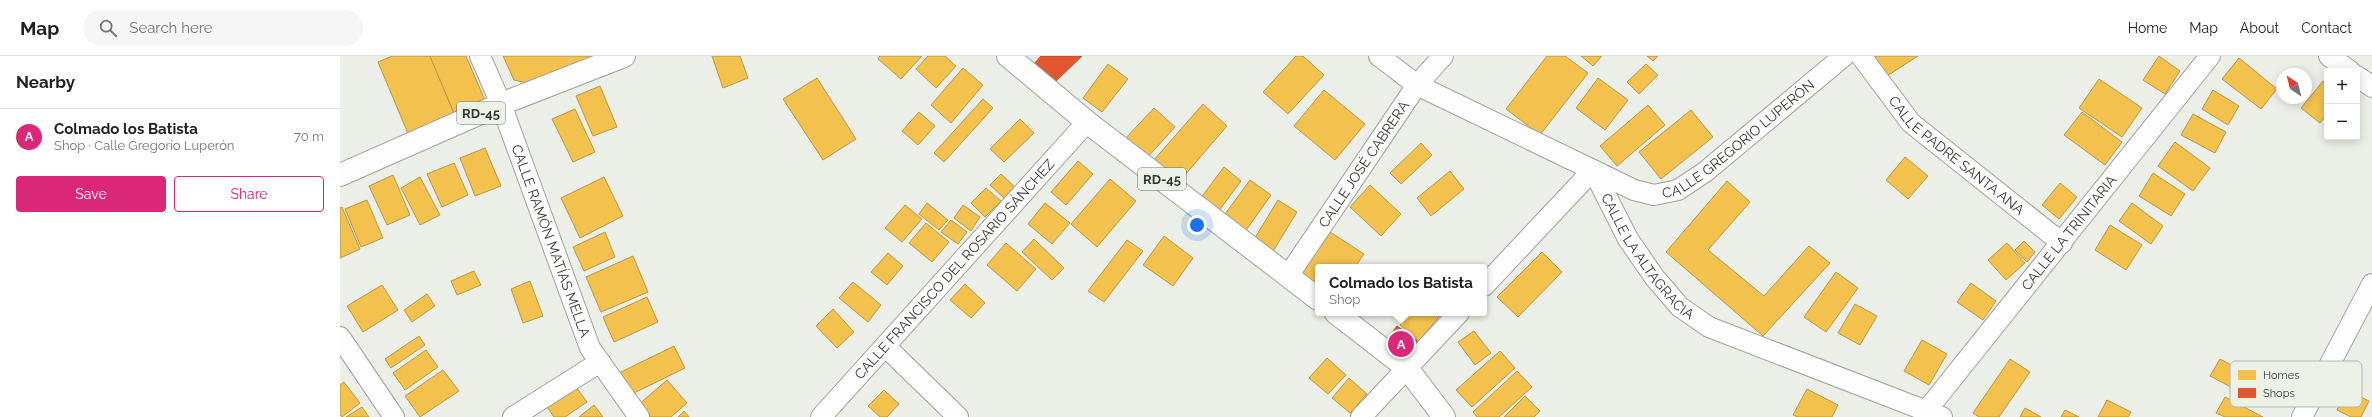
<!DOCTYPE html>
<meta charset="utf-8">
<style>
:root{--surface:#fff;--page:#f6f6f6;--text:#202124;--muted:#757577;--line:#e0e0e0;--accent:#db2777}
body{margin:0;font-family:Raleway,sans-serif;background:var(--page);color:var(--text)}
.controls{position:absolute;right:12px;top:12px;display:grid;overflow:hidden;border-radius:4px;box-shadow:0 2px 10px #0003}
.controls button{width:36px;height:36px;display:grid;place-items:center;padding:0;border:0;border-bottom:1px solid var(--line);background:var(--surface);color:var(--text);font:20px sans-serif}
.compass{position:absolute;left:1936px;top:12px;width:36px;height:36px;border-radius:50%;background:var(--surface);box-shadow:0 2px 10px #0003;rotate:325deg}
.you{position:absolute;left:857px;top:169px;width:14px;height:14px;margin:-10px;border:3px solid #fff;border-radius:50%;background:#1a73e8;box-shadow:0 0 0 6px #1a73e833}
.badge{display:grid;place-items:center;width:26px;height:26px;border-radius:50%;background:var(--accent);color:#fff;font-size:13px;font-weight:700}
.pin{position:absolute;translate:-50% -50%;border:2px solid #fff;box-shadow:0 1px 4px #0006}
.popup{position:absolute;left:975px;top:208px;width:172px;height:52px;box-sizing:border-box;display:grid;place-content:center;border-radius:4px;background:var(--surface);filter:drop-shadow(0 1px 3px #0005);font-size:13px;white-space:nowrap;color:var(--muted)}
.popup b{font-size:15px;color:var(--text)}
.popup::after{content:'';position:absolute;left:50%;top:100%;margin-left:-8px;border:8px solid transparent;border-top-color:var(--surface)}
.list{margin:0;padding:0;list-style:none}
h2{display:flex;justify-content:space-between;align-items:center;height:52px;margin:0;padding:0 16px;font-size:17px}
h2 small{font-size:13px;font-weight:400;color:var(--muted)}
.list li{display:grid;grid-template-columns:26px 1fr auto;gap:12px;align-items:center;box-sizing:border-box;height:56px;padding:0 16px;border-top:1px solid var(--line)}
.list b{display:block;font-size:15px;white-space:nowrap}
.list p{margin:0;font-size:13px;white-space:nowrap;color:var(--muted)}
.list em{font-size:13px;font-style:normal;color:var(--muted)}
.actions{display:flex;gap:8px;padding:12px 16px}
.actions a{flex:1;padding:9px 0;border:1px solid var(--accent);border-radius:4px;text-align:center;font-size:14px;color:var(--accent)}
.actions .main{background:var(--accent);color:#fff}
.icon{flex:none;width:22px;height:22px;fill:none;stroke:currentColor;stroke-width:2;stroke-linecap:round;stroke-linejoin:round}
.map{position:relative;flex:none;width:2032px;height:361px;overflow:hidden}
header{display:flex;align-items:center;gap:24px;box-sizing:border-box;height:56px;padding:0 20px;background:var(--surface);border-bottom:1px solid var(--line)}
header strong{font-size:19px}
nav{display:flex;gap:22px;margin-inline-start:auto;font-size:14px}
.search{width:280px;height:36px;background:var(--page);display:flex;align-items:center;gap:10px;box-sizing:border-box;padding:0 14px;border-radius:22px;color:var(--muted);font-size:15px}
main{display:flex}
aside{flex:1;background:var(--surface)}
.map>svg:first-child{display:block}
</style>
<header>
<strong>Map</strong>
<div class="search"><svg class="icon" aria-label="search" viewBox="0 0 24 24"><circle cx="10" cy="10" r="6"/><path d="M15 15l6 6"/></svg>Search here</div>
<nav><a>Home</a><a>Map</a><a>About</a><a>Contact</a></nav>
</header>
<main>
<aside>
<h2>Nearby<small></small></h2>
<ul class="list">
<li><span class="badge">A</span><div><b>Colmado los Batista</b><p>Shop · Calle Gregorio Luperón</p></div><em>70 m</em></li>
</ul>
<div class="actions"><a class="main">Save</a><a>Share</a></div>
</aside>
<div class="map">
<svg width="2032" height="361" viewBox="0 0 2032 361">
<rect width="100%" height="100%" fill="#ecefe8"/>
<!-- homes -->
<g fill="#f2c14e" stroke="#b99846">
<polygon points="52,0 90,0 116,62 69,80 38,6"/>
<polygon points="90,0 126,0 147,49 116,62"/>
<polygon points="163,0 257,0 196,29 174,24"/>
<polygon points="372,0 400,0 408,22 383,32"/>
<polygon points="540,0 582,0 561,23 538,3"/>
<polygon points="588,0 605,0 616,10 596,32 576,13"/>
<polygon points="956,0 963,0 984,19 948,58 923,36"/>
<polygon points="1207,0 1225,0 1248,17 1200,79 1166,53"/>
<polygon points="1241,0 1262,0 1253,10"/>
<polygon points="1307,0 1318,0 1313,5"/>
<polygon points="1529,0 1578,0 1544,22"/>
<polygon points="1819,0 1840,15 1825,38 1803,24"/>
<polygon points="1899,2 1937,33 1921,53 1882,23"/>
<polygon points="768,8 788,23 762,56 743,42"/>
<polygon points="1306,8 1318,19 1299,38 1287,26"/>
<polygon points="623,12 643,29 611,67 591,49"/>
<polygon points="477,22 516,83 483,104 443,43"/>
<polygon points="1258,22 1288,44 1265,74 1236,52"/>
<polygon points="1759,23 1802,52 1782,81 1739,52"/>
<polygon points="1983,25 1987,28 1987,58 1980,67 1961,52"/>
<polygon points="260,30 277,71 253,80 236,40"/>
<polygon points="984,34 1025,68 995,104 954,70"/>
<polygon points="1873,34 1899,50 1888,69 1862,53"/>
<polygon points="643,43 653,52 604,106 594,97"/>
<polygon points="863,48 887,70 838,127 813,105"/>
<polygon points="1308,49 1325,69 1277,110 1260,90"/>
<polygon points="814,52 835,71 806,103 784,84"/>
<polygon points="235,53 255,96 233,106 212,63"/>
<polygon points="1351,54 1373,81 1321,123 1299,96"/>
<polygon points="579,56 595,70 578,89 562,75"/>
<polygon points="1742,56 1782,86 1765,109 1724,79"/>
<polygon points="1853,58 1886,76 1875,97 1841,79"/>
<polygon points="680,63 694,77 664,106 650,93"/>
<polygon points="1835,86 1870,112 1853,135 1818,110"/>
<polygon points="1081,87 1092,99 1061,128 1050,117"/>
<polygon points="145,92 161,130 135,140 120,102"/>
<polygon points="1565,101 1588,120 1568,143 1546,124"/>
<polygon points="738,105 753,118 726,149 711,136"/>
<polygon points="114,107 128,139 102,151 87,118"/>
<polygon points="884,111 901,125 878,156 860,143"/>
<polygon points="1110,115 1124,133 1091,160 1077,142"/>
<polygon points="1813,117 1845,138 1831,160 1799,140"/>
<polygon points="661,118 676,132 665,143 650,129"/>
<polygon points="53,119 70,159 47,169 29,130"/>
<polygon points="80,121 100,159 80,169 61,132"/>
<polygon points="264,121 283,160 240,182 221,142"/>
<polygon points="770,123 796,145 757,191 731,168"/>
<polygon points="910,124 931,139 902,180 880,165"/>
<polygon points="1387,125 1410,146 1368,194 1424,240 1469,190 1490,207 1423,280 1326,196"/>
<polygon points="1720,127 1737,141 1719,163 1702,149"/>
<polygon points="1030,129 1061,158 1041,180 1010,151"/>
<polygon points="646,132 661,145 645,161 631,147"/>
<polygon points="27,144 43,182 21,191 5,153"/>
<polygon points="938,144 957,156 932,197 913,185"/>
<polygon points="587,147 608,164 599,174 579,158"/>
<polygon points="705,147 730,167 712,188 688,168"/>
<polygon points="1792,147 1823,170 1811,188 1779,165"/>
<polygon points="565,149 582,163 562,186 545,172"/>
<polygon points="623,149 640,161 631,175 614,162"/>
<polygon points="2,151 20,193 0,202 0,152"/>
<polygon points="611,164 627,176 618,188 601,176"/>
<polygon points="586,167 609,186 592,206 569,187"/>
<polygon points="1770,169 1802,189 1786,214 1755,194"/>
<polygon points="987,174 1024,198 1015,211 978,211 978,230 959,217"/>
<polygon points="265,176 275,201 244,215 233,191"/>
<polygon points="824,180 853,202 833,230 803,209"/>
<polygon points="694,183 724,212 712,224 682,196"/>
<polygon points="787,184 803,195 764,246 748,235"/>
<polygon points="1684,185 1695,196 1687,206 1675,194"/>
<polygon points="666,187 696,213 677,235 647,209"/>
<polygon points="1667,187 1685,207 1666,224 1648,204"/>
<polygon points="1202,196 1222,216 1178,261 1157,241"/>
<polygon points="548,197 563,210 547,229 531,216"/>
<polygon points="293,200 308,236 261,256 246,221"/>
<polygon points="134,215 141,229 117,239 111,225"/>
<polygon points="1496,216 1518,232 1486,276 1464,261"/>
<polygon points="190,225 203,260 183,267 171,233"/>
<polygon points="513,226 541,249 528,266 499,242"/>
<polygon points="1631,227 1656,245 1643,264 1617,246"/>
<polygon points="625,228 645,247 631,262 610,244"/>
<polygon points="42,229 58,254 23,276 7,250"/>
<polygon points="87,238 95,250 72,266 64,254"/>
<polygon points="307,241 318,266 274,286 263,261"/>
<polygon points="1515,248 1537,260 1520,289 1498,277"/>
<polygon points="493,253 514,276 497,292 476,270"/>
<polygon points="1001,257 1022,257 1016,267"/>
<polygon points="1070,257 1102,257 1079,285 1060,269"/>
<polygon points="1134,275 1151,297 1135,309 1118,286"/>
<polygon points="79,280 85,289 51,312 45,303"/>
<polygon points="1582,284 1607,298 1589,329 1564,315"/>
<polygon points="334,290 345,312 290,339 279,317"/>
<polygon points="86,294 98,311 65,334 53,317"/>
<polygon points="1160,295 1175,312 1132,351 1116,334"/>
<polygon points="987,302 1006,319 988,338 969,322"/>
<polygon points="1670,303 1690,316 1659,361 1639,361 1633,357"/>
<polygon points="1880,303 1936,332 1927,350 1870,320"/>
<polygon points="103,314 119,335 80,361 65,340"/>
<polygon points="1177,315 1192,331 1159,361 1137,361 1133,356"/>
<polygon points="1009,322 1027,338 1010,357 992,342"/>
<polygon points="327,324 347,347 331,361 309,361 298,349"/>
<polygon points="4,326 20,347 2,361 0,358 0,329"/>
<polygon points="236,331 247,346 225,361 214,361 207,351"/>
<polygon points="1467,333 1498,349 1492,361 1458,361 1453,359"/>
<polygon points="544,334 559,348 547,361 540,361 528,350"/>
<polygon points="2008,334 2029,345 2021,361 2011,361 1997,354"/>
<polygon points="1185,340 1200,355 1194,361 1164,361"/>
<polygon points="1885,341 1923,361 1885,361 1876,357"/>
<polygon points="1767,344 1791,356 1788,361 1758,361"/>
<polygon points="254,349 263,361 239,361"/>
<polygon points="22,351 29,361 6,361"/>
<polygon points="1685,352 1701,361 1680,361"/>
<polygon points="1725,354 1739,361 1721,361"/>
<polygon points="344,355 349,361 338,361"/>
</g>
<!-- shops -->
<g fill="#e4572e" stroke="#b04e30">
<polygon points="701,0 742,0 714,27 694,8"/>
<polygon points="1057,270 1080,287 1065,306 1043,289"/>
</g>
<g fill="none" stroke-linecap="round" stroke-linejoin="round">
<!-- street casing -->
<g stroke="#a0a19d" stroke-width="22">
<g id="street">
<path id="s1" d="M140,0L161,48L250,292L299,361"/>
<path id="s2" d="M1039,0L1077,29L1253,114L1288,183L1315,222L1340,251L1369,271L1602,361"/>
<path id="s3" d="M1521,0L1571,67L1722,187"/>
<polyline points="1989,0 2010,15"/>
<polyline points="2017,20 2032,31"/>
<path id="s4" d="M948,220L1077,29L1103,0"/>
<path id="s5" d="M1144,230L1253,114L1294,134L1314,139L1338,134L1365,116L1504,0"/>
<polyline points="0,281 54,361"/>
<polyline points="545,290 618,361"/>
<path id="s6" d="M1587,354L1870,0"/>
<polyline points="173,361 260,306"/>
<path id="s7" d="M481,361L747,66"/>
<polyline points="1021,361 1119,257"/>
<polyline points="1962,361 2032,228"/>
</g>
</g>
<!-- primary casing -->
<g stroke="#a0a19d" stroke-width="24">
<g id="primary">
<polyline points="668,0 747,66 978,243"/>
<polyline points="0,119 161,48 284,0"/>
<polyline points="996,257 1067,312 1104,361"/>
</g>
</g>
<!-- street -->
<use href="#street" stroke="#fcfdfc" stroke-width="20"/>
<!-- primary -->
<use href="#primary" stroke="#fcfdfc" stroke-width="22"/>
</g>
<g text-anchor="middle" dominant-baseline="central" stroke-width="4" stroke-linejoin="round" paint-order="stroke">
<!-- shield labels -->
<g fill="#ecf2e5" stroke="#6c7068" stroke-width="1">
<rect x="117" y="46" width="48" height="22" rx="3"/>
<rect x="798" y="112" width="48" height="22" rx="3"/>
</g>
<g font-size="13" font-weight="bold" fill="#353833">
<text x="141" y="57">RD-45</text>
<text x="822" y="123">RD-45</text>
</g>
<!-- street labels -->
<g font-size="14" fill="#353833" stroke="#ecf2e5">
<text stroke="none"><textPath href="#s5" startOffset="328">CALLE GREGORIO LUPERÓN</textPath></text>
<text stroke="none"><textPath href="#s3" startOffset="139">CALLE PADRE SANTA ANA</textPath></text>
<text stroke="none"><textPath href="#s4" startOffset="135">CALLE JOSÉ CABRERA</textPath></text>
<text stroke="none"><textPath href="#s6" startOffset="227">CALLE LA TRINITARIA</textPath></text>
<text stroke="none"><textPath href="#s1" startOffset="198">CALLE RAMÓN MATÍAS MELLA</textPath></text>
<text stroke="none"><textPath href="#s2" startOffset="346">CALLE LA ALTAGRACIA</textPath></text>
<text stroke="none"><textPath href="#s7" startOffset="199">CALLE FRANCISCO DEL ROSARIO SÁNCHEZ</textPath></text>
</g>
</g>
<!-- legend -->
<rect x="1890" y="305" width="132" height="46" rx="6" fill="#ecf2e5" stroke="#b5bab0" stroke-width="1"/>
<rect x="1898" y="314" width="18" height="10" fill="#f2c14e"/>
<rect x="1898" y="332" width="18" height="10" fill="#e4572e"/>
<g font-size="11" fill="#353833">
<text x="1923" y="323">Homes</text>
<text x="1923" y="341">Shops</text>
</g>
</svg>
<div class="controls">
<button>+</button>
<button>−</button>
</div>
<svg class="compass" viewBox="-18 -18 36 36"><path d="M0-13l5 13h-10z" fill="#e53935"/><path d="M0 13l5-13h-10z" fill="#757577"/></svg>
<div class="you"></div>
<div class="pin badge" style="left:1061px;top:288px">A</div>
<div class="popup"><b>Colmado los Batista</b>Shop</div>
</div>
</main>
